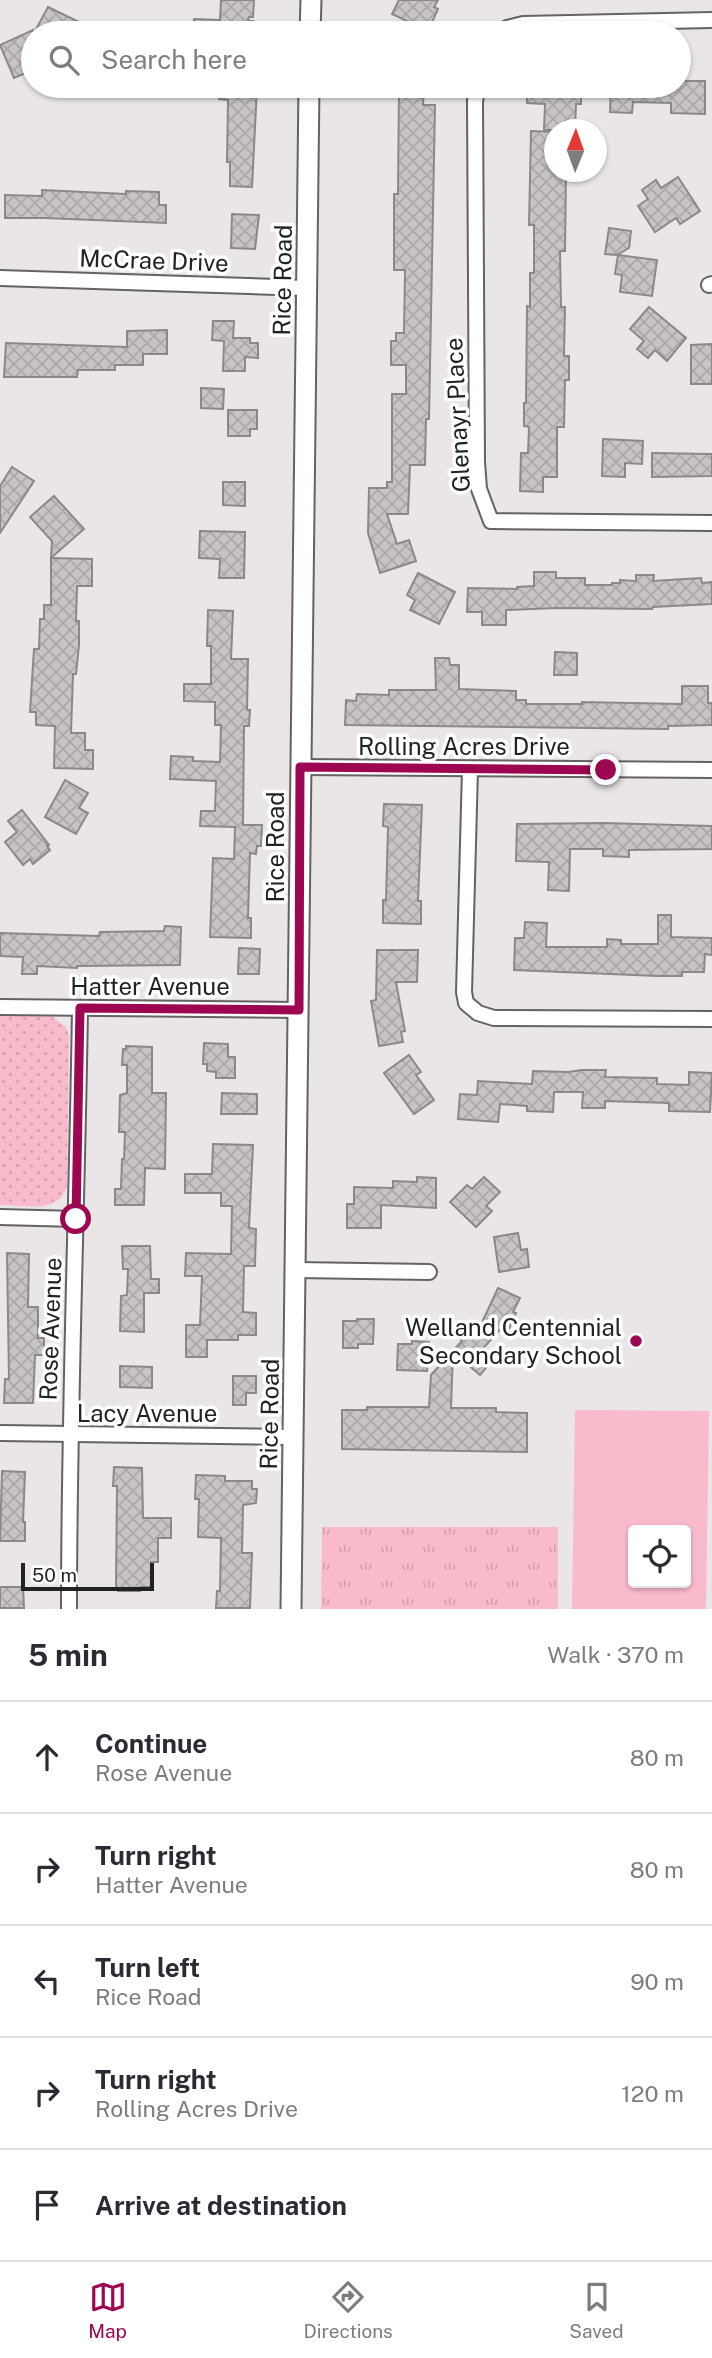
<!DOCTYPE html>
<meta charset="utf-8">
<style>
:root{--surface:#fff;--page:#f2f2f3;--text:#2b2b33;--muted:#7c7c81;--line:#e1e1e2;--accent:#9d0651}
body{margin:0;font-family:"Public Sans",sans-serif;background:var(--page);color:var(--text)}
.controls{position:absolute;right:21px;bottom:21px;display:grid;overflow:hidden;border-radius:7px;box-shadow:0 2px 5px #0004}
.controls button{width:63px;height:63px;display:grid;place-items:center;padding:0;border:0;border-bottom:2px solid var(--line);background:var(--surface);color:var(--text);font:35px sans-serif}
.compass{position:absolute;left:544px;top:119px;width:63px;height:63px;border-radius:50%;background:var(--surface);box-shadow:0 2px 5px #0004;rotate:1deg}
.scale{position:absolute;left:21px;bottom:18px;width:133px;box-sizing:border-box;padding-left:7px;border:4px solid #232222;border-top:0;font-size:19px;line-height:24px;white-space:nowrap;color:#232222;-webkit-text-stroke:5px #fff;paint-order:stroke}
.stop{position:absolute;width:21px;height:21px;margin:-16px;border:5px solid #9d0651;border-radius:50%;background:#fff}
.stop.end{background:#9d0651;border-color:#fff;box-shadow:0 2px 7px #0008}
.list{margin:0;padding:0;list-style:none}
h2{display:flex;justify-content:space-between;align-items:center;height:91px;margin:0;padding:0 28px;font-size:30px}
h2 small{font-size:23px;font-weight:400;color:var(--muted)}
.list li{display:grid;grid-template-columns:46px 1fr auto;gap:21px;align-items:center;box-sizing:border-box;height:112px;padding:0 28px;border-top:2px solid var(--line)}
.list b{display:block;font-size:26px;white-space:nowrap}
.list p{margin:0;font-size:23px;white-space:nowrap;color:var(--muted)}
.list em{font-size:23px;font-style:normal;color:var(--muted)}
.icon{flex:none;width:38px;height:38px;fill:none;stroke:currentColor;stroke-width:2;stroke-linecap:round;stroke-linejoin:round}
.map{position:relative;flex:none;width:712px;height:1609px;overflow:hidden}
.search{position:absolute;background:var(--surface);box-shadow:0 2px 5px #0004;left:21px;right:21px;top:21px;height:77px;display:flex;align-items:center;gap:18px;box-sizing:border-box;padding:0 24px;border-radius:38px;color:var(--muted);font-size:26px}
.sheet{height:651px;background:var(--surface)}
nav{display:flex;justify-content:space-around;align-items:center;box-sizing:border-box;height:98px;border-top:2px solid var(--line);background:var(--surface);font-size:19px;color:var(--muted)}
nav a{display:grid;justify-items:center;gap:4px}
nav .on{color:var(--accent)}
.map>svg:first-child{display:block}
</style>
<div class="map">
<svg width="712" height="1609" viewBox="0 0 712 1609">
<defs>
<pattern id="grass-tufts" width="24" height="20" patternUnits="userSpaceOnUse" patternTransform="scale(1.75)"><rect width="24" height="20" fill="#f9bacc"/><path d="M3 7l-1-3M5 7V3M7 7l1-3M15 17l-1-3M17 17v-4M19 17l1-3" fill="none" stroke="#d5a0af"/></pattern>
<pattern id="park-dots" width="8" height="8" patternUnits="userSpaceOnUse" patternTransform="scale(1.75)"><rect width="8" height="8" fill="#f9bacc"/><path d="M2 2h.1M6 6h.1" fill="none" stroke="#d5a0af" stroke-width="1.8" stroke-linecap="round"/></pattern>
<pattern id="building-cross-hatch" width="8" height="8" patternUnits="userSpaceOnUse" patternTransform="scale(1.75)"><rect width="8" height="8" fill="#c8c4c5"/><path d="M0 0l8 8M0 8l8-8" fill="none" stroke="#aca8a9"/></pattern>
</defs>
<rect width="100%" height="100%" fill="#eae6e7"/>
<!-- grass -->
<polygon fill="url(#grass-tufts)" points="322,1527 558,1527 558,1609 321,1609"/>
<!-- park -->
<path fill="url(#park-dots)" d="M0,1015L51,1016L66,1027L69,1035L67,1185C60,1215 24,1205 0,1205Z"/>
<!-- pitch -->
<path fill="#f9bacc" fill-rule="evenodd" d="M575,1410L709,1411L706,1609H572ZM633,1530H686V1583H633Z"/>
<!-- building -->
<g fill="url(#building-cross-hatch)" stroke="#8c8889" stroke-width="2">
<polygon points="221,0 254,0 253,17 249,17 248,21 253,21 253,33 193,33 194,19 220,20"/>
<polygon points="399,0 438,0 434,7 438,9 428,31 392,14"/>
<polygon points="48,7 81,23 76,33 34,33"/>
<polygon points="33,30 33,70 14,78 0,45"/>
<polygon points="680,81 705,81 705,114 671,113 671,103 633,102 632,113 610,112 611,86 680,86"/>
<polygon points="220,86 252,86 252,88 257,88 252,187 230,186 230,162 227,162 228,100 219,99"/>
<polygon points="399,86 424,87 423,105 435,105 429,419 426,419 425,465 410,465 408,514 387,514 397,544 409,540 416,561 380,573 368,533 369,488 387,488 387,482 392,482 392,394 406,394 406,365 391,365 391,341 396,341 396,333 404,333 405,270 394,270 394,194 398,194"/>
<polygon points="527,86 581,86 581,104 576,104 575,130 544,130 545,104 527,103"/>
<polygon points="531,131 555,132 555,172 566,172 565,251 560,251 561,307 565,307 564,356 569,356 569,380 565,380 564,427 557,427 557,477 543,477 543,492 520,491 521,453 528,453 529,427 524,426 524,403 526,403 527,306 530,307 530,273 534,273 534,225 529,225"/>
<polygon points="678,177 700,211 680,224 676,218 655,232 638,206 648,199 642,190 656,180 661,188"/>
<polygon points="42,190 126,194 126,191 159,192 159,205 166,205 166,223 45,218 5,218 5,195 42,196"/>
<polygon points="232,214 259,215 255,249 231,248"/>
<polygon points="609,228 631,231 629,248 617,255 605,254"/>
<polygon points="618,255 657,260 652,296 620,292 622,275 615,274"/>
<polygon points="649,307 686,338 667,361 655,350 648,358 637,349 644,341 630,329"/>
<polygon points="213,321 234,321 233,338 250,338 250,343 258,343 258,358 245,357 245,371 223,371 224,341 212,340"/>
<polygon points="167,330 167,354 143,354 143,365 115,365 115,370 78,370 77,377 4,377 6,343 127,347 127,331"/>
<polygon points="712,344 712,384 691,384 691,345"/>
<polygon points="201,388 224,389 223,409 201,408"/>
<polygon points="228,410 257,410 257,429 250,429 250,436 228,436"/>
<polygon points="603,439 643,441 642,464 625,463 625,477 602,476"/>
<polygon points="652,453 712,454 712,476 652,477"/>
<polygon points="12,467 34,481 0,533 0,486"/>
<polygon points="223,482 245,482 245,506 223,505"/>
<polygon points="54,496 84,529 51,558 52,541 30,517"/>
<polygon points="200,531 245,532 244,578 219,578 220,559 199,558"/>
<polygon points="51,558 92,559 92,586 77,586 76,621 79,621 79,645 76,674 73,674 71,733 85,733 85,750 93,750 93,769 54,768 55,726 36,725 36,712 30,712 34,649 39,649 40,619 44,619 44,605 51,605"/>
<polygon points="534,572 556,572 556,578 585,578 585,585 612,585 612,583 620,583 620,580 636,581 636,575 654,575 653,581 701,578 702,583 712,582 712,604 653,607 652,609 557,608 506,610 506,625 482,625 482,612 467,612 468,588 517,589 517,587 534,586"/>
<polygon points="418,573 455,592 439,624 410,610 415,600 407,595"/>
<polygon points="208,610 233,611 231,659 248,659 247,710 250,710 249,726 244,726 243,825 262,825 261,846 257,846 256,854 250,853 248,918 251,918 251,938 210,937 213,858 234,859 235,827 200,826 201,811 215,811 216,781 170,779 171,756 193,757 193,761 220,762 221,725 215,725 215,702 184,701 184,684 211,684 211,646 207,646"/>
<polygon points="555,652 577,653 577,675 554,675"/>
<polygon points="435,658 449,658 450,665 459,665 459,689 516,691 516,700 526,700 526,704 582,704 582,702 682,704 682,686 708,686 708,703 712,703 712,725 668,726 668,729 345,725 346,700 356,701 357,694 389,695 389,690 436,690"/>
<polygon points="65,780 88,793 79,808 88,813 76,834 45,817"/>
<polygon points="384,804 422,805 418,901 421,901 421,924 383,923 383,900 386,900 388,827 383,826"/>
<polygon points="22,810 49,845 47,846 50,850 33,864 30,859 23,865 5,842 17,832 8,821"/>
<polygon points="604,823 712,826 712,849 629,850 629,857 603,856 603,849 570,849 569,891 548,890 549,862 516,861 517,824"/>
<polygon points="658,915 671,915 671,937 712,938 712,955 705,954 704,972 682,972 682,976 658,976 514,970 515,938 524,938 525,922 547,923 546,947 607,947 607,939 621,940 621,944 658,944"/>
<polygon points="165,926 181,927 180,965 77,966 77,968 37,966 37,974 22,974 23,957 0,956 0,933 99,936 100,932 164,931"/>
<polygon points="239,948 260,949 259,974 238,974"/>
<polygon points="377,950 418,950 417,982 396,982 405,1031 401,1032 403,1042 379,1046 371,1001 376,1000"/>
<polygon points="204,1043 228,1044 228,1057 235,1057 235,1078 216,1078 216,1072 207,1071 207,1064 203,1064"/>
<polygon points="126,1046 152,1047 152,1093 166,1093 165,1169 145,1168 144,1205 115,1205 115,1189 121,1189 122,1159 124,1159 125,1132 119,1132 120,1095 127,1093 127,1065 122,1065 123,1049 126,1049"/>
<polygon points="409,1055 421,1072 416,1075 434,1100 414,1114 384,1073"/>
<polygon points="582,1070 606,1070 605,1077 657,1078 657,1084 689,1085 689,1072 712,1073 710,1112 669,1111 669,1103 605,1101 605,1108 582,1108 583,1092 554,1092 553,1112 527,1111 527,1106 500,1104 498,1122 458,1119 460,1094 477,1095 478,1081 532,1084 533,1071 568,1072"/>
<polygon points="222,1093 257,1094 257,1114 221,1114"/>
<polygon points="213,1144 253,1145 249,1228 256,1229 255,1266 244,1266 243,1312 256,1313 256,1335 238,1335 238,1340 207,1340 207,1357 186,1357 186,1325 200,1325 202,1276 185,1276 186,1253 231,1254 232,1206 221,1206 221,1193 185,1193 185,1174 212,1174"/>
<polygon points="417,1177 436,1178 436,1208 381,1205 381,1228 347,1228 347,1204 354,1204 354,1187 393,1188 393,1181 417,1182"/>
<polygon points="484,1177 500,1192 486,1206 492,1211 476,1227 450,1202 467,1185 472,1189"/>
<polygon points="518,1233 521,1250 527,1249 529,1267 499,1272 494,1237"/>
<polygon points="122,1246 150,1246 151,1279 159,1279 159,1293 144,1293 144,1332 120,1331 121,1296 127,1295 128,1269 123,1269"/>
<polygon points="7,1253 29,1254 28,1307 38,1307 38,1338 44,1338 44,1355 35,1355 33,1403 4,1403 5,1379 9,1379"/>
<polygon points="498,1288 520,1298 513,1312 516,1313 509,1329 503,1326 478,1354 489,1364 480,1375 453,1352 451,1408 496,1408 496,1412 527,1413 527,1452 342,1449 342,1410 367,1410 367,1407 429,1407 431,1375 462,1341 459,1338 471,1324 478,1331"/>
<polygon points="357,1319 374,1319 373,1344 358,1344 358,1348 343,1348 343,1321 357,1321"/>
<polygon points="412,1341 429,1342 427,1371 397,1370 398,1344 412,1344"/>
<polygon points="120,1366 152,1367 152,1388 120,1387"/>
<polygon points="233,1376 256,1376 256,1393 246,1393 246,1405 233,1405"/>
<polygon points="114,1467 142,1468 143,1518 171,1518 171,1538 158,1538 158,1562 151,1562 151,1587 140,1587 140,1591 118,1591 116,1585 117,1486 113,1486"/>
<polygon points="2,1471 25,1472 23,1522 25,1522 25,1541 0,1541"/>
<polygon points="196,1475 225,1476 225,1481 252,1481 252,1489 257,1489 256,1503 243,1505 242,1553 252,1553 250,1608 216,1608 217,1591 220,1591 221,1538 198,1537 199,1499 195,1499"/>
<polygon points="0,1587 23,1587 24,1608 0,1608"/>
</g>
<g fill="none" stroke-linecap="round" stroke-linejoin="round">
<!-- minor casing -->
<g stroke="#656263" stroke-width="18">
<g id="minor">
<polyline points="502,33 507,28 523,24 712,20"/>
<polyline points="478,86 475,101 477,462 479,489 491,521 712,523"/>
<polyline points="0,278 306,288"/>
<polyline points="709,285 712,284"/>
<polyline points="300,767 712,770"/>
<polyline points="470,769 464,992 466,1003 478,1013 494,1018 712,1019"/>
<polyline points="0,1007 299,1010"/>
<polyline points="0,1217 77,1219"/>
<polyline points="296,1270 429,1272"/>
<polyline points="0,1433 293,1437"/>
<path d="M69,1609C69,1409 77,1209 80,1008"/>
</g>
</g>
<!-- secondary casing -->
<g stroke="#656263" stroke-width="23">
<g id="secondary">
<polyline points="310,33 311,0"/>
<polyline points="291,1609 309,86"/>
</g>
</g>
<!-- minor -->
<use href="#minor" stroke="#fff" stroke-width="14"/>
<!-- secondary -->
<use href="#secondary" stroke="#fff" stroke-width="19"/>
</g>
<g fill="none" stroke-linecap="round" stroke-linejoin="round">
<!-- route -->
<polyline stroke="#9d0651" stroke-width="9" points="76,1219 80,1008 299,1010 300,767 606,770"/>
</g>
<!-- markers -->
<circle fill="#9d0651" stroke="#fff" stroke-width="2.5" cx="636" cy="1341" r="7"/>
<g text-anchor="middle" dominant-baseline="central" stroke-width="7" stroke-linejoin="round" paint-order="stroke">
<!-- street labels -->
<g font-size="24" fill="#232222" stroke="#fff">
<text transform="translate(154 260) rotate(2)">McCrae Drive</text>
<text transform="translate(282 280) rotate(-89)">Rice Road</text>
<text transform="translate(457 415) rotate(-93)">Glenayr Place</text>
<text x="464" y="746">Rolling Acres Drive</text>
<text transform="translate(275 847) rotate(-90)">Rice Road</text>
<text x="150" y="986">Hatter Avenue</text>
<text transform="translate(50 1329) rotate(-88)">Rose Avenue</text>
<text x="147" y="1413">Lacy Avenue</text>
<text transform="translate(269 1414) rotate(-89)">Rice Road</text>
</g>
<!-- poi labels -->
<g font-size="24" fill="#232222" stroke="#fff" text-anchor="end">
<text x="622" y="1327">Welland Centennial<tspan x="622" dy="28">Secondary School</tspan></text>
</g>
</g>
</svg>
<div class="controls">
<button><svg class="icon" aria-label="locate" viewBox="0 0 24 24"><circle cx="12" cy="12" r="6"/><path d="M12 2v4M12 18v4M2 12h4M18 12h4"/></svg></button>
</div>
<svg class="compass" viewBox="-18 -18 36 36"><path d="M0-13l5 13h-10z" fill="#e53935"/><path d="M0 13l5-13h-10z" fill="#7c7c81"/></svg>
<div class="scale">50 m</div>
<div class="stop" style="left:76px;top:1219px"></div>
<div class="stop end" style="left:606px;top:770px"></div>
<div class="search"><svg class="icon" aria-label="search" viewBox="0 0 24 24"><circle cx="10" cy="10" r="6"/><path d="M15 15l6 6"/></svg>Search here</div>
</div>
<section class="sheet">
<h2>5 min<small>Walk · 370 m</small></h2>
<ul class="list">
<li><svg class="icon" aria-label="ahead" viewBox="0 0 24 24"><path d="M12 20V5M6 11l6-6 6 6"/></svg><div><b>Continue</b><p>Rose Avenue</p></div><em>80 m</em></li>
<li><svg class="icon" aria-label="right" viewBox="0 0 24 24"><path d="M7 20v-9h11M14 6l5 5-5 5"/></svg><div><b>Turn right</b><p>Hatter Avenue</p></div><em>80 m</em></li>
<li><svg class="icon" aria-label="left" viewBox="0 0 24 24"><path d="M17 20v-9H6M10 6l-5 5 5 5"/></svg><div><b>Turn left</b><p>Rice Road</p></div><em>90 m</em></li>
<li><svg class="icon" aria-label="right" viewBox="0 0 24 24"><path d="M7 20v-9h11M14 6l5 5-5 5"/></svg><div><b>Turn right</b><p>Rolling Acres Drive</p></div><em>120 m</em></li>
<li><svg class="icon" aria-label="arrive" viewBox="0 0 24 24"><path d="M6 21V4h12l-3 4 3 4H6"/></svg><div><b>Arrive at destination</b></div></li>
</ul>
</section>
<nav>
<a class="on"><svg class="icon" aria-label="map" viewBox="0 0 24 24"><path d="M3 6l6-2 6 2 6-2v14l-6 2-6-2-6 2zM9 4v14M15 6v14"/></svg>Map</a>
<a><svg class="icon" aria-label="directions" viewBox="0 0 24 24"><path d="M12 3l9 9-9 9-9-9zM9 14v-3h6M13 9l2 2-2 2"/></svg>Directions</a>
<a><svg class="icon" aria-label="saved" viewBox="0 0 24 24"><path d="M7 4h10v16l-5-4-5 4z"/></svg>Saved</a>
</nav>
